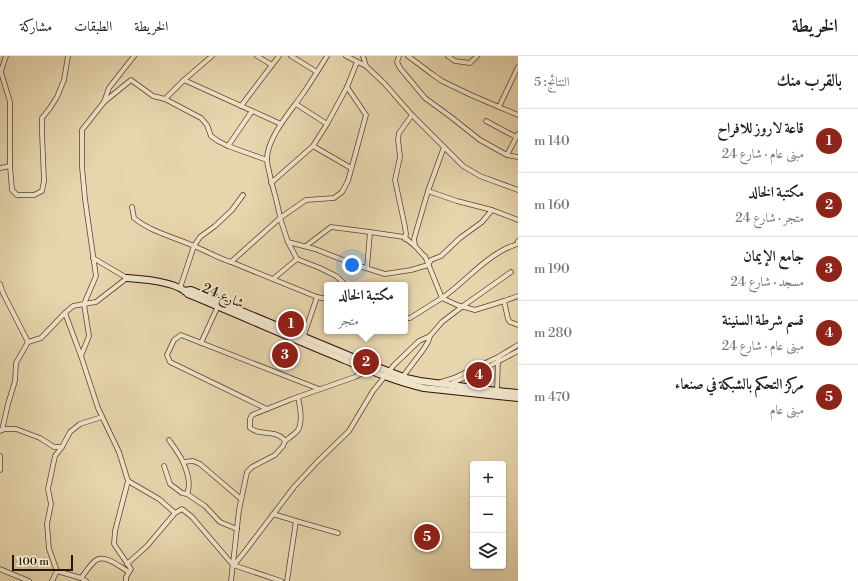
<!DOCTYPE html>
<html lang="ar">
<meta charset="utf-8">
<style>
:root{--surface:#fff;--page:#f2f2f2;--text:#202124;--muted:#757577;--line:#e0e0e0;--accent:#8f2418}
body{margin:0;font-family:"Libre Bodoni",Amiri,serif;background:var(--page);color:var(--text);direction:rtl}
.controls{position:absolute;right:12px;bottom:12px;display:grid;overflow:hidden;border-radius:4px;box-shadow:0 1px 3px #0004}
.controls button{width:36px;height:36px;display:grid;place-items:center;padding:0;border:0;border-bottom:1px solid var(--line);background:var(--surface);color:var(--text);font:20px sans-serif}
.scale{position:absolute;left:12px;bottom:10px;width:61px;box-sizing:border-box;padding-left:4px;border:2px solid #2b1305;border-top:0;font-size:11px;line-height:14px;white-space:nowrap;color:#2b1305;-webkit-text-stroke:3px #efe4ca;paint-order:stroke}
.you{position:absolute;left:352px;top:209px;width:14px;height:14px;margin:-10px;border:3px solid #fff;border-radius:50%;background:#1a73e8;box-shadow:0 0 0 6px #1a73e833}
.badge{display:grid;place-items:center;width:26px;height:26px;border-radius:50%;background:var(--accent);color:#fff;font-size:13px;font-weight:700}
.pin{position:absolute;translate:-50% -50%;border:2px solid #fff;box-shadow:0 1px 4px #0006}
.popup{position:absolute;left:324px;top:226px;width:84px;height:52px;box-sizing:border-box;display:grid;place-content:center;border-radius:4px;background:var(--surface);filter:drop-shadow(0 1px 3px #0005);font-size:13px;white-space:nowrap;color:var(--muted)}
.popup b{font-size:15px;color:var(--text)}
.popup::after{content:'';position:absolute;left:50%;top:100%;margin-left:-8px;border:8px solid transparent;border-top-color:var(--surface)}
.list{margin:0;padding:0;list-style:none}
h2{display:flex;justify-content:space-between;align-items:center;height:52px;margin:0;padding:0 16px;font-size:17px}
h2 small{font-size:13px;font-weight:400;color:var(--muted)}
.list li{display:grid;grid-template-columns:26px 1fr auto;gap:12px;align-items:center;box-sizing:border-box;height:64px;padding:0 16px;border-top:1px solid var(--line)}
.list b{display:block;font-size:15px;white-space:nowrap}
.list p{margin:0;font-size:13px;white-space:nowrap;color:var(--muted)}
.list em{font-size:13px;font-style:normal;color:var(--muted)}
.icon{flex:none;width:22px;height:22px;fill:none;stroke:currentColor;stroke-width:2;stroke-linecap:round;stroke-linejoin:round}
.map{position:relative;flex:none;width:518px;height:525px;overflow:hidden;direction:ltr}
header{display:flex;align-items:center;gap:24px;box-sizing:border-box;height:56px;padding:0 20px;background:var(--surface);border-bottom:1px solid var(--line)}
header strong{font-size:19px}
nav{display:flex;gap:22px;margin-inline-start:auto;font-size:14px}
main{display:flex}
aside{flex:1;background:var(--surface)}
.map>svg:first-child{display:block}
</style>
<header>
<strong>الخريطة</strong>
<nav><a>الخريطة</a><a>الطبقات</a><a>مشاركة</a></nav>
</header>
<main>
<aside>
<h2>بالقرب منك<small>النتائج: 5</small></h2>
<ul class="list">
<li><span class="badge">1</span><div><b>قاعة لاروز للافراح</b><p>مبنى عام · شارع 24</p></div><em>140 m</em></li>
<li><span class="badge">2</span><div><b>مكتبة الخالد</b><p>متجر · شارع 24</p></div><em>160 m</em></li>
<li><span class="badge">3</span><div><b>جامع الإيمان</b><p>مسجد · شارع 24</p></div><em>190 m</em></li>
<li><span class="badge">4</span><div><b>قسم شرطة السنينة</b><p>مبنى عام · شارع 24</p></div><em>280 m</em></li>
<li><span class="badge">5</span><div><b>مركز التحكم بالشبكة في صنعاء</b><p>مبنى عام</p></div><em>470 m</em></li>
</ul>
</aside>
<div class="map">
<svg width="518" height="525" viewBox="0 0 518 525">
<rect width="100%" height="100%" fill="#e7d5ad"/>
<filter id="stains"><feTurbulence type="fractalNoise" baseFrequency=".005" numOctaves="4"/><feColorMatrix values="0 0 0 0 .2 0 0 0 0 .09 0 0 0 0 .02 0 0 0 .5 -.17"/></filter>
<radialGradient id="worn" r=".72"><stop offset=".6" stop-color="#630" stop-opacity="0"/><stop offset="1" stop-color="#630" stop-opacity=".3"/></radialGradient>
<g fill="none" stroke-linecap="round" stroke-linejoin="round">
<!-- street casing -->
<g stroke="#5a442f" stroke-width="5.5">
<g id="street">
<polyline points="212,0 184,24 281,68"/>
<polyline points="291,0 317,16"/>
<polyline points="346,0 366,10 384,27 412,59 463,110 480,120 518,134"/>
<polyline points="363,0 366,10"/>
<polyline points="399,0 397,6 400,12 425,42 451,61 480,84 507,99 518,101"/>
<polyline points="408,0 432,18 442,25 471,39 499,51"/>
<polyline points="448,0 455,5 470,7 477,0"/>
<polyline points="272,9 279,0"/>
<polyline points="518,11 499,51 518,59"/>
<polyline points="1,16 10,46 10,110 12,134 17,139 34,139 42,135 44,125 42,77 42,62 50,52 57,41 64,24 68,0"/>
<polyline points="0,18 6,0"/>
<polyline points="347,31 366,59 348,125 342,136 334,142 306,144 280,162 288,186 315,193 356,209 385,218 411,214 428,209 431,204 441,200 460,182 482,166 492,154"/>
<polyline points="165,43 184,24"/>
<polyline points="104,46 131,24 153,40 165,43 201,62 207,69 211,80 218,85 228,90 267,104"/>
<polyline points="296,48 327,68"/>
<polyline points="241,50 272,9 257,0"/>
<polyline points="486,65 516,81"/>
<polyline points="228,90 252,55"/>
<polyline points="313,90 351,112"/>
<polyline points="507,99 518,78"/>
<polyline points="0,112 10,110"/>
<polyline points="271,127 313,90 327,68 347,31 357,6"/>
<polyline points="428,135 457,145 492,154 518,164"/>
<path d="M132,151L134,162C151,176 174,181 194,190C206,195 218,202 231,206L317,241L327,243"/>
<polyline points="405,183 406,178 405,171 395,124 400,101 398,83 399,77 412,59"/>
<polyline points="288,186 297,203 320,212 336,220 346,229"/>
<polyline points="306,190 331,171 370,176 404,181 415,190 425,201"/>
<polyline points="415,190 414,183 428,135 444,91"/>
<path d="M425,200L442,242C464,227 481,205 505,193C508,191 513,190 517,188L518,185"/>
<polyline points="93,202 127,222 96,246 84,248 89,280 81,300 98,352 119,396 128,425 115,475 114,488 131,513 126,521 126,525"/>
<path d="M231,206L280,162C278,146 272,131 269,115C268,111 267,106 267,103C267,82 290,56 302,39C311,26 319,13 327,0"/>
<polyline points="367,212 370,176"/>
<polyline points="273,223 297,203"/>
<polyline points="0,228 3,237 28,286"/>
<polyline points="180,232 194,190 200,181 215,170 232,154 243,139"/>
<polyline points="504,245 508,263 510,266 518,269"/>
<polyline points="65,257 73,250 84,248 96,220 85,143 82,111 82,74 104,46 109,32 134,0"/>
<polyline points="405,262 410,262 442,242 457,249 475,254 504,245 518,240"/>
<polyline points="303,282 317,241"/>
<polyline points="201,287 218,250"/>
<polyline points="401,323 423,294 428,286 430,280 442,266 463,250 511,216"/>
<polyline points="441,326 454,322 498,301 518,289"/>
<polyline points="450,328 482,314 518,295"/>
<polyline points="497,335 498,303"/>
<polyline points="267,353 170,306 167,299 174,284 181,279 319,333"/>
<polyline points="2,374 8,348 15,325 16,307 28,286 41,282 65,257 81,300"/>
<polyline points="0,375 4,373 16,373 40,382 54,391 62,391 70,376 80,368 102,361"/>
<path d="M169,384C174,391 180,399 183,406C187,415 191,429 187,438"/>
<path d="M285,385C289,382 295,378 298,374C303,365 300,351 298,341"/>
<polyline points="0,400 0,414"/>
<polyline points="183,406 193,405 200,408 241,443"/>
<polyline points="164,410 170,428 182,437 187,438 205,450 220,466 237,473"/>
<polyline points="128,425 159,443 175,457"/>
<polyline points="273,458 296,465 287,525"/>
<polyline points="296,465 338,477"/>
<polyline points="127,508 147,490 175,457 182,453 192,461 233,509 281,525"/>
<polyline points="234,509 246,494 294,431 317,406 349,375 373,335 394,309 419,285 430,280"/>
<polyline points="0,513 29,525"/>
<polyline points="57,515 49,493 47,468 51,448 48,433 55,400 62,391"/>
<polyline points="81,522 86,525"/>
<path d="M52,525L57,515L81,522C85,517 90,509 95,505C104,497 120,511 129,516"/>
<path d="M231,525L239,454L247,416L252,411L275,399L283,390L285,385C279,376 269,378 260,376C256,376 254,374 250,372V363L252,359L292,343L355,321L369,313"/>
</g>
</g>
<!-- secondary casing -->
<g stroke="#2b1305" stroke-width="8">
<g id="secondary">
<path d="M127,222C143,223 178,226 188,238C237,258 286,280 335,300C364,312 393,325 424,332L518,342"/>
<polyline points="185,235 191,234 362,305 406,322 420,325 497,335 518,337"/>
</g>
</g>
<!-- street -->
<use href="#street" stroke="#efe4ca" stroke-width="4"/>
<!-- secondary -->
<use href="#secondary" stroke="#efe4ca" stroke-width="6"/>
</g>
<g text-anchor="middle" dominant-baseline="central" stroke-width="4" stroke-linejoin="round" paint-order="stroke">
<!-- street labels -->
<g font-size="14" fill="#2b1305" stroke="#efe4ca">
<text transform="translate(223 240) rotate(23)">شارع 24</text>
</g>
</g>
<rect width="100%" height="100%" filter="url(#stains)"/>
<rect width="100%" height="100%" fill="url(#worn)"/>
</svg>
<div class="controls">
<button>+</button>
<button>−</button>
<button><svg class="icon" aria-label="layers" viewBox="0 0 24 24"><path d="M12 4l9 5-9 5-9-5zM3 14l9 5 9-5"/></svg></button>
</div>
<div class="scale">100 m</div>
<div class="you"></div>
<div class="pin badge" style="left:291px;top:268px">1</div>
<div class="pin badge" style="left:366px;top:306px">2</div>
<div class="popup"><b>مكتبة الخالد</b>متجر</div>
<div class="pin badge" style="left:285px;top:299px">3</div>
<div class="pin badge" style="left:479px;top:319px">4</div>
<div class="pin badge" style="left:427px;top:481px">5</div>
</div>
</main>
